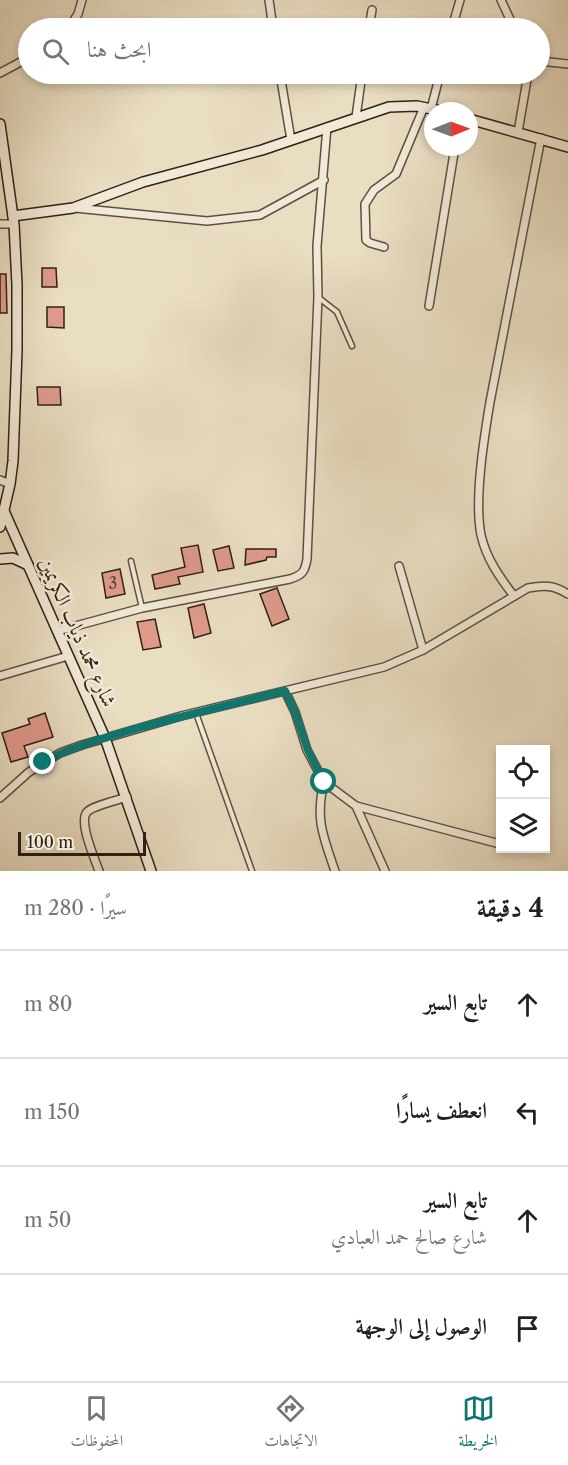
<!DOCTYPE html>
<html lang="ar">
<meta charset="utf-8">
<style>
:root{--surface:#fff;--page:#f6f6f6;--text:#222;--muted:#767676;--line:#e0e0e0;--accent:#0f766e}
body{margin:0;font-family:"Libre Caslon Text",Amiri,serif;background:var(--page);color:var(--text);direction:rtl}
.controls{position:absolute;right:18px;bottom:18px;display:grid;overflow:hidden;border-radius:0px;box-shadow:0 3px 9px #0003}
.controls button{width:54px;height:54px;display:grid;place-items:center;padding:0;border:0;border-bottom:2px solid var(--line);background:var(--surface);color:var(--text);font:30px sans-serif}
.compass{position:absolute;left:424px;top:102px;width:54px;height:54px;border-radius:50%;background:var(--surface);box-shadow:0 3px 9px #0003;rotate:89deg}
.scale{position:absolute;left:18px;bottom:15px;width:128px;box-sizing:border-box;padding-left:6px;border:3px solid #312113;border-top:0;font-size:16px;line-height:21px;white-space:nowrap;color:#312113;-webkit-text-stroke:4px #f1e9d7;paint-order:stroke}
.stop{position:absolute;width:18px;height:18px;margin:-14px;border:4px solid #0f766e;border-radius:50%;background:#fff}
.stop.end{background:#0f766e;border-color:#fff;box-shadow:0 2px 6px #0008}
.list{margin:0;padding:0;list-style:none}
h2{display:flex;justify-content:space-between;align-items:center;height:78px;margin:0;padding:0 24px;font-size:26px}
h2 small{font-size:20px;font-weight:400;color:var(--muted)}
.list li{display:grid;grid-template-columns:39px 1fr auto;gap:18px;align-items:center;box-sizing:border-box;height:108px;padding:0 24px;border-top:2px solid var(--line)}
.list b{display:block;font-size:22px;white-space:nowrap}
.list p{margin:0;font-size:20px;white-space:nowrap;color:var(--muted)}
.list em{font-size:20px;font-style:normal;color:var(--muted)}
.icon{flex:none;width:33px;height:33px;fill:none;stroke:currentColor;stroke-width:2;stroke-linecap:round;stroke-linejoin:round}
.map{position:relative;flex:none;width:568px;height:871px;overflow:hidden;direction:ltr}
.search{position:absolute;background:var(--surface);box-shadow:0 3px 9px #0003;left:18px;right:18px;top:18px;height:66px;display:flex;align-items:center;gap:15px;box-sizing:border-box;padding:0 21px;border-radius:33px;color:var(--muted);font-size:22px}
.sheet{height:510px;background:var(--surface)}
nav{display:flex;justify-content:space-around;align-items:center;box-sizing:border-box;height:84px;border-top:2px solid var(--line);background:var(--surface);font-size:16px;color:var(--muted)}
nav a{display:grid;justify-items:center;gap:3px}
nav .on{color:var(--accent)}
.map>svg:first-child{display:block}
</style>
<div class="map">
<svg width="568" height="871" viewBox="0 0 568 871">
<rect width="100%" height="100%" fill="#e9ddc2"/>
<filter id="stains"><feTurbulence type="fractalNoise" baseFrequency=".00333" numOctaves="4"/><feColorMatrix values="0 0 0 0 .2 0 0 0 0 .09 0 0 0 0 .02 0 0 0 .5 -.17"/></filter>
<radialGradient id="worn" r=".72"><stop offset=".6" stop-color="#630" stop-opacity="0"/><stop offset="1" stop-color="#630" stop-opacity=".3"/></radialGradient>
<!-- building -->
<g fill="#df9a8c" stroke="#312113" stroke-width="1.5">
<polygon points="42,268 56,268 57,287 42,287"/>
<polygon points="0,274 6,274 7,313 0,313"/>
<polygon points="47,307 64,307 64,328 47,327"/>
<polygon points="37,387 60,387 61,405 38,405"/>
<polygon points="198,545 203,572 178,577 180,584 155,589 152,575 185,567 181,548"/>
<polygon points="229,546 234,568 218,571 213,550"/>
<polygon points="246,549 276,549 276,557 267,557 266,560 245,565"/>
<polygon points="120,569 125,594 106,598 102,573"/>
<polygon points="277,588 289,619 272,626 260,594"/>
<polygon points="204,604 211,633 194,638 188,608"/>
<polygon points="155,619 161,647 143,650 137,622"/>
<polygon points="45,713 53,737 24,746 28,757 11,762 2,733 30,724 28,719"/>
</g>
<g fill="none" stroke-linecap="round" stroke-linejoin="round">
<!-- lane casing -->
<g stroke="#5f503f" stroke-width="7">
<g id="lane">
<polyline points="319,298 337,312 352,346"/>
<polyline points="131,561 142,608"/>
<polyline points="196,713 252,871"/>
</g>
</g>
<!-- street casing -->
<g stroke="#5f503f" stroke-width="10">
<g id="street">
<polyline points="269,0 273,28"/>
<polyline points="501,0 514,28"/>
<polyline points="69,28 78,14 82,0"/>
<polyline points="369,28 372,10"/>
<polyline points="452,28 460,0"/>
<polyline points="540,61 568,64"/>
<polyline points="0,73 28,58"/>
<polyline points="280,74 291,140"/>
<polyline points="431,109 440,74"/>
<polyline points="356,117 362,74"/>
<polyline points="518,132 528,74"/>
<polyline points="75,208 207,221 260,215 324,180"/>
<polyline points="0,224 14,224"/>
<polyline points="384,247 370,243 366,240 365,204 374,190 396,174 424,107"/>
<polyline points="429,306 455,147"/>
<polyline points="0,480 10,484"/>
<polyline points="399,566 423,650"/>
<path d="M514,596C500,578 486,558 481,535C474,500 484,438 490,402L541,138"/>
<path d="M57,631L142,608L290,579C303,575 305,571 307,559L318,297L317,246L327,127"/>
<polyline points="0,676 68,656"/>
<polyline points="285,691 295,712 307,750 324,782 356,806 385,871"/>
<path d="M324,782C315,819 323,836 335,871"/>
<path d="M0,798L29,772L60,753L82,745L181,716L384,667L423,650L528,588C544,585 554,585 568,594"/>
<polyline points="356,806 500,844"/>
<path d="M99,871C95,859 78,822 87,812C92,806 118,800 127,797"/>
</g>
</g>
<!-- secondary casing -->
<g stroke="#312113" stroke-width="12">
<g id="secondary">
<polyline points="469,119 568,147"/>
<polyline points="0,124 14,224 17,285 17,350 13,461 10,484 0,527"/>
<polyline points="13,216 73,208 143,182 262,150 389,107 417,106 441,111"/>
<polyline points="4,511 105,738 151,871"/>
<polyline points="0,559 13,558 28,565"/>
</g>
</g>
<!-- lane -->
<use href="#lane" stroke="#f1e9d7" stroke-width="4"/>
<!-- street -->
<use href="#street" stroke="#f1e9d7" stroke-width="7"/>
<!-- secondary -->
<use href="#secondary" stroke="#f1e9d7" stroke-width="9"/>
</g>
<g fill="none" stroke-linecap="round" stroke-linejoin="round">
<!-- route -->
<path stroke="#0f766e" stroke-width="8" d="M43,762C73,746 105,738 138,728C187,715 236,703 285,691L295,712L308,750L324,782"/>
</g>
<g text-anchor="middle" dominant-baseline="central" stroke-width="5" stroke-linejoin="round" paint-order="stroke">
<!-- number labels -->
<g font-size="16" fill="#5c3f31">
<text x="113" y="583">3</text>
</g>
<!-- street labels -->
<g font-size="20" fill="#312113" stroke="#f1e9d7">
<text transform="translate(78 632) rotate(66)">شارع محمد ذياب الكريمين</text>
</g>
</g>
<rect width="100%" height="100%" filter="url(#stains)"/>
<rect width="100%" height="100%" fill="url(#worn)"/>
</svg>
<div class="controls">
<button><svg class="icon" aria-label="locate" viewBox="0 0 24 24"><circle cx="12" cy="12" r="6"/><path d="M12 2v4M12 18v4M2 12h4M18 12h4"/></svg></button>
<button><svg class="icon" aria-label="layers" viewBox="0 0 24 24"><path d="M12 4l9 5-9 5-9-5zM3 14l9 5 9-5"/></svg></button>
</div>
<svg class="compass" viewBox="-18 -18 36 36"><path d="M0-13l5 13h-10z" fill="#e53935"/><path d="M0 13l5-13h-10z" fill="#767676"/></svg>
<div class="scale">100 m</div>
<div class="stop" style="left:324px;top:782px"></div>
<div class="stop end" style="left:43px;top:762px"></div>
<div class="search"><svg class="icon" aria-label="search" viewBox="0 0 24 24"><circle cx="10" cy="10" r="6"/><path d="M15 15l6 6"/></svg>ابحث هنا</div>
</div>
<section class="sheet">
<h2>4 دقيقة<small>سيرًا · 280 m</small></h2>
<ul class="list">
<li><svg class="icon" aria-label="ahead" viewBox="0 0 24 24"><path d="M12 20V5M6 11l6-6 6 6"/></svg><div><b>تابع السير</b></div><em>80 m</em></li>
<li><svg class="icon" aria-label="left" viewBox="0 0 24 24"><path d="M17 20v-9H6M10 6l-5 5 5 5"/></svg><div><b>انعطف يسارًا</b></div><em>150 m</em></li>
<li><svg class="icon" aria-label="ahead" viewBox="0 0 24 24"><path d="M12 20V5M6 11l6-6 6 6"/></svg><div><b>تابع السير</b><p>شارع صالح حمد العبادي</p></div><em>50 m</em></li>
<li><svg class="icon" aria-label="arrive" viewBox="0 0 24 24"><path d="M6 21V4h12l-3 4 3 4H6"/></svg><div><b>الوصول إلى الوجهة</b></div></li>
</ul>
</section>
<nav>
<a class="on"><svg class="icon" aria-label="map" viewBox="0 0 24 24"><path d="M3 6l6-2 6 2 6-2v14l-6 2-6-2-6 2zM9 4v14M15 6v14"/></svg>الخريطة</a>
<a><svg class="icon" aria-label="directions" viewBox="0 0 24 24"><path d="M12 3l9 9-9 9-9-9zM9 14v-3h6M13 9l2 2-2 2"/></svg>الاتجاهات</a>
<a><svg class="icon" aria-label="saved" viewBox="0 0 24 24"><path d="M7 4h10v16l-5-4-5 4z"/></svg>المحفوظات</a>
</nav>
